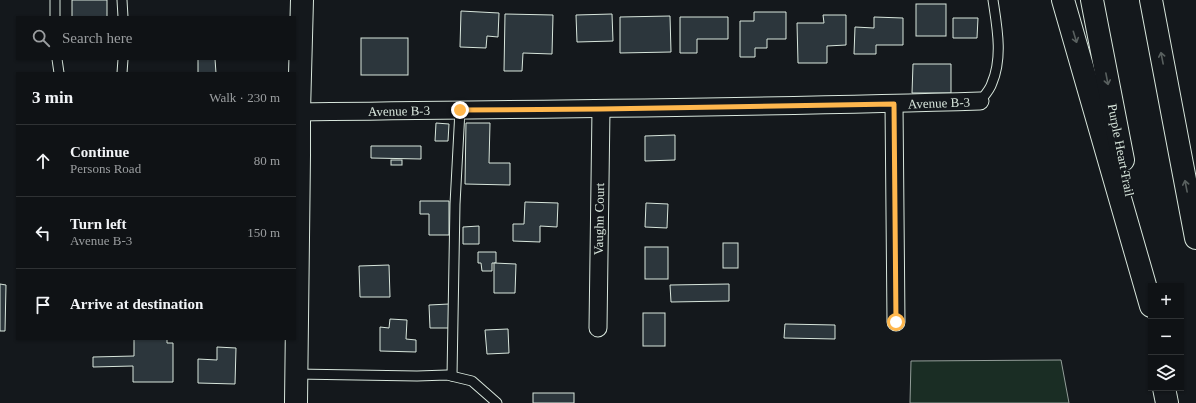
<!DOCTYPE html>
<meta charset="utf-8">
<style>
:root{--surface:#0f1215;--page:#181b1e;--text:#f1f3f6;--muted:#9b9ea0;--line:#2f3234}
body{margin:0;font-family:"Times New Roman",serif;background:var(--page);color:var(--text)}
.controls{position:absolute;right:12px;bottom:12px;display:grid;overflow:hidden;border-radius:0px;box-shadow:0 1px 3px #0004}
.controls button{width:36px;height:36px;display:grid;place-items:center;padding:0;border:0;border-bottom:1px solid var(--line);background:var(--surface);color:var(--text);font:20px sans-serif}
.stop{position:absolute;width:12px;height:12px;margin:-9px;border:3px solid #ffb74d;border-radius:50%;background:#fff}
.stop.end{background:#ffb74d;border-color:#fff;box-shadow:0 1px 4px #0008}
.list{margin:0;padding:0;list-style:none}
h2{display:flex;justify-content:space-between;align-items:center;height:52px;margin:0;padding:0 16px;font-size:17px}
h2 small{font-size:13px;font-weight:400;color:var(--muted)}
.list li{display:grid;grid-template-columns:26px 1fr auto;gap:12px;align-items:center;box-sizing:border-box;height:72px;padding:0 16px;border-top:1px solid var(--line)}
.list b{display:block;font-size:15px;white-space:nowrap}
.list p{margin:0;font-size:13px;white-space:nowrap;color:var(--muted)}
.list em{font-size:13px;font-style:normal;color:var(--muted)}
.icon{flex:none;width:22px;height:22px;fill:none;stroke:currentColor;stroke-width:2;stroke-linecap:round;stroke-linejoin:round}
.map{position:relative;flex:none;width:1196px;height:403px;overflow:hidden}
.search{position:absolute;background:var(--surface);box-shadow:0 1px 3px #0004;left:16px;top:16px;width:280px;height:44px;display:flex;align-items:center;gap:10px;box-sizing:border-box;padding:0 14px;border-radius:0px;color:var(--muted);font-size:15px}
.panel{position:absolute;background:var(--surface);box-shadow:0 1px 3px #0004;left:16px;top:72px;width:280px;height:268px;border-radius:0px}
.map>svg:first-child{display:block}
</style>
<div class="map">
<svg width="1196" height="403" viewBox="0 0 1196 403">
<rect width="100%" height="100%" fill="#14181c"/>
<!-- green -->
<polygon fill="#1a2d24" stroke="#939e99" points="1061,360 1069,403 910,403 911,361"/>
<!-- building -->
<g fill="#2c363c" stroke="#d8e6dc">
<rect x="72" y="0" width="35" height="17"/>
<rect x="916" y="4" width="30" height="32"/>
<polygon points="461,11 499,13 498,37 487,36 486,48 460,47"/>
<polygon points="754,12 786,12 786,39 767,39 767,48 755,48 755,57 740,57 740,21 754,21"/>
<polygon points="505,14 553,15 552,54 523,53 522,71 504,71"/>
<polygon points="612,14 613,41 577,42 576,15"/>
<polygon points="823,15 846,15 846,45 827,46 827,63 798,63 797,23 824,23"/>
<polygon points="670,16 671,52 620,53 620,17"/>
<polygon points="680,17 728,17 728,39 697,39 697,53 680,53"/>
<polygon points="874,17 903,18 903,45 876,45 876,54 854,54 855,27 874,28"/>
<polygon points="953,18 978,18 977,38 953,38"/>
<rect x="361" y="38" width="47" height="37"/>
<polygon points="198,59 215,59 216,73 198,73"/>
<polygon points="913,64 951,64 951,93 912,93"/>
<polygon points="436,123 449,124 448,141 435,141"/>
<polygon points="466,123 490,123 489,163 510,163 510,185 465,184"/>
<polygon points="675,135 675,160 645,161 645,136"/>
<polygon points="371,146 421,146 421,159 371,158"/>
<rect x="391" y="160" width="11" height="5"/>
<polygon points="420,201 449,201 449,235 429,235 429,214 420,214"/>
<polygon points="525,202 558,203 557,227 540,226 540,242 513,241 513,224 524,224"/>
<polygon points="646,203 668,204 667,228 645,227"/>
<polygon points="479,226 479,244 463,244 463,227"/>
<rect x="723" y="243" width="15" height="25"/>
<rect x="645" y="247" width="23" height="32"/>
<polygon points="478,252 496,252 496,263 492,263 492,271 482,271 481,263 478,263"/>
<polygon points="494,263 516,264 515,293 494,293"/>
<polygon points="389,265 390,297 360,297 359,266"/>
<polygon points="0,284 6,285 5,331 0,331"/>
<polygon points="729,284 729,301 671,302 670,285"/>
<polygon points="449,304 449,328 430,328 429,305"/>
<rect x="643" y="313" width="22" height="33"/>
<polygon points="390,319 407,320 406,339 416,340 416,352 380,351 380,327 389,328"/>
<polygon points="785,324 835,325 835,339 784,338"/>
<polygon points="508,329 509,353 487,354 485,330"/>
<polygon points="134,339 167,339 167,343 173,343 173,382 133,382 133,366 93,367 93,357 134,356"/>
<polygon points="217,347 236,348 235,384 198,383 198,359 217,360"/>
<rect x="533" y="393" width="41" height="10"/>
</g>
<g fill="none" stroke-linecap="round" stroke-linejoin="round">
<!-- lane casing -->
<g stroke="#d8e6dc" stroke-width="11">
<g id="lane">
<polyline points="55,0 55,17"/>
<polyline points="122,0 123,17"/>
<polyline points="57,59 59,73"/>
<polyline points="122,73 123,59"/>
<path d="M980,101C984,96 990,90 992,83C1003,57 997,27 993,0"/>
<polyline points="296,374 417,376 447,375 472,381 497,403"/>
<polyline points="452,376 455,204 460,110"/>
</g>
</g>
<!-- street casing -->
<g stroke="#d8e6dc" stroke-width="19">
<g id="street">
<polyline points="894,104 896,322"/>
<path d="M299,112C526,109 753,108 980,101"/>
<polyline points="598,328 601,109"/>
</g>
</g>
<!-- secondary casing -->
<g stroke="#d8e6dc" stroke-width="24">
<polyline id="secondary" points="296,403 299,155 299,112 302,0"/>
</g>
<!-- highway casing -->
<g stroke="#d8e6dc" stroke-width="24">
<g id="highway">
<polyline points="1063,0 1151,306"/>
<polyline points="1092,0 1123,160"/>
<polyline points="1151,0 1196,238"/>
<polyline points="1164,388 1167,403"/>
</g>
</g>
<!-- lane -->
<use href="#lane" stroke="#14181c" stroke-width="9"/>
<!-- street -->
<use href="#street" stroke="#14181c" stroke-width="17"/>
<!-- secondary -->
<use href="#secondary" stroke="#14181c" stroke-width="22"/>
<!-- highway -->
<use href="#highway" stroke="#14181c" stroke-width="22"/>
</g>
<!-- one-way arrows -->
<defs><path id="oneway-shaft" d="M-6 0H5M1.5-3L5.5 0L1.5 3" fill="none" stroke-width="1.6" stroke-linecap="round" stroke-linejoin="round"/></defs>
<g stroke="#59605f">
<use href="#oneway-shaft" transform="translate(1075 37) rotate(73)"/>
<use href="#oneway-shaft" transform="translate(1162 58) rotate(-101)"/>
<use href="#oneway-shaft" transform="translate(1107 79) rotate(79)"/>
<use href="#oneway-shaft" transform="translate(1186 186) rotate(-101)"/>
</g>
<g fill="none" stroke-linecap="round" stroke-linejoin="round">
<!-- route -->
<polyline stroke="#ffb74d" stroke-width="5" points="460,110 601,109 894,104 896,322"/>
</g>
<g text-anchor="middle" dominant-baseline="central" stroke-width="3" stroke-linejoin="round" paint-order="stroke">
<!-- street labels -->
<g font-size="13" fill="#d8e6dc" stroke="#14181c">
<text transform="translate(939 103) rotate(-2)">Avenue B-3</text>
<text transform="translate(399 111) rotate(-1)">Avenue B-3</text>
<text transform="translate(1121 150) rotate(79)">Purple Heart Trail</text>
<text transform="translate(599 219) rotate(-89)">Vaughn Court</text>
</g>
</g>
</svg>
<div class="controls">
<button>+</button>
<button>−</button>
<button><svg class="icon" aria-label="layers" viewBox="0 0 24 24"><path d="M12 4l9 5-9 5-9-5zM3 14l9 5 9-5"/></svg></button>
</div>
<div class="stop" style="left:896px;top:322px"></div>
<div class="stop end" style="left:460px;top:110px"></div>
<div class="search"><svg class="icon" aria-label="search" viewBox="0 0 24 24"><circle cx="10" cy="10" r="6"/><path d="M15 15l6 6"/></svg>Search here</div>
<section class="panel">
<h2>3 min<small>Walk · 230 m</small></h2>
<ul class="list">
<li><svg class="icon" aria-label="ahead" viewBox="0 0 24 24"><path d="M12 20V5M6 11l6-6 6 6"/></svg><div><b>Continue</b><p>Persons Road</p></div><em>80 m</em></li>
<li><svg class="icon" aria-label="left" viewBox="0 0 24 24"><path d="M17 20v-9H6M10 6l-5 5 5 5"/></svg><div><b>Turn left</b><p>Avenue B-3</p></div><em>150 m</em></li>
<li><svg class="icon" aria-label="arrive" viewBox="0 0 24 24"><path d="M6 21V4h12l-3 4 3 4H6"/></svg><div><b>Arrive at destination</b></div></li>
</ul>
</section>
</div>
